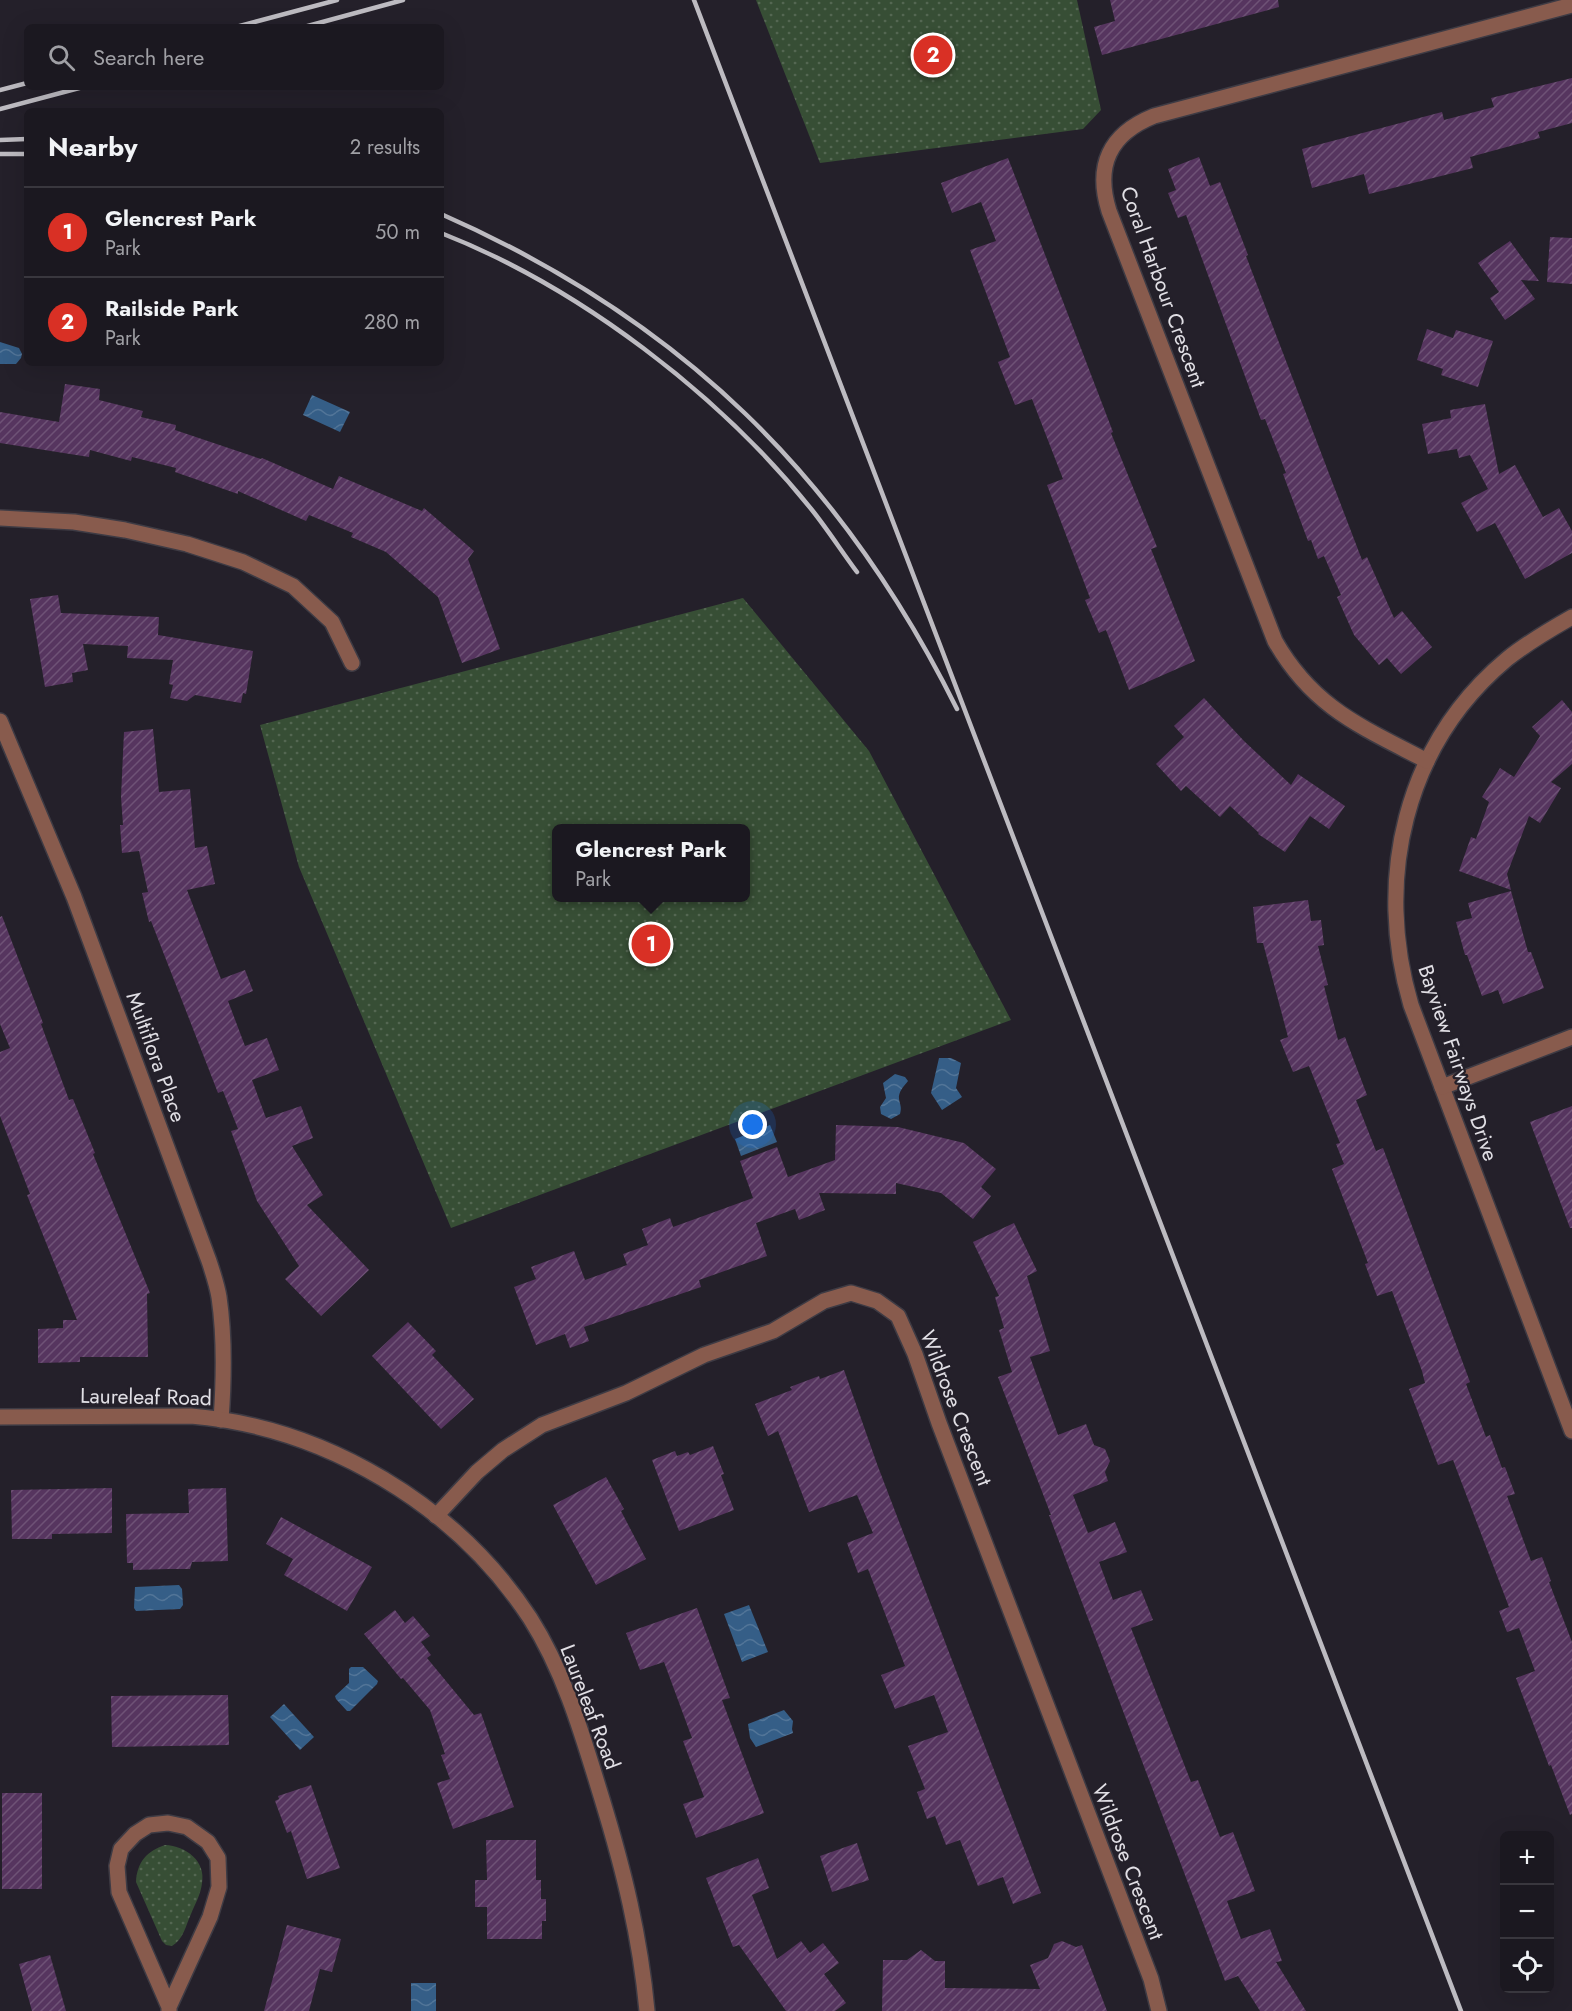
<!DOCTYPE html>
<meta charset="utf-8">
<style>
:root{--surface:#1b1820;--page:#28252d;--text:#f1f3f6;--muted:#a0a0a5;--line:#39373e;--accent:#d93025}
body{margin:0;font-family:Jost,sans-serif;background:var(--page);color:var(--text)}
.controls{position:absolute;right:18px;bottom:18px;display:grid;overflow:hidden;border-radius:9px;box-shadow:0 6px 24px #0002}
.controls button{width:54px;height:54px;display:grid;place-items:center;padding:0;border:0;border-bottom:2px solid var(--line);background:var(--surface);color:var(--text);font:30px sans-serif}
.you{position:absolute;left:753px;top:1125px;width:21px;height:21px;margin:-15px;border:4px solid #fff;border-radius:50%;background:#1a73e8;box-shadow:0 0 0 9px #1a73e833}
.badge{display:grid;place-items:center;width:39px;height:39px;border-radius:50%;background:var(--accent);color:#fff;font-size:20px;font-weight:700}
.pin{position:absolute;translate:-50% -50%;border:3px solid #fff;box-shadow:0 2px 6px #0006}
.popup{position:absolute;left:552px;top:824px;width:198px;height:78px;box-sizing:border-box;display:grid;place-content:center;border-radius:9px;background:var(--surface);filter:drop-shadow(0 2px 4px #0005);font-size:20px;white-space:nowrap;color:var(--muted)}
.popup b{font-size:22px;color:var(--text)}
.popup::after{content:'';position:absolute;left:50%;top:100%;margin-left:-12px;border:12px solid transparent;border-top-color:var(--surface)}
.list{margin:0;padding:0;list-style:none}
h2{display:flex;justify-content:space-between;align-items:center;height:78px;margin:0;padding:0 24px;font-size:26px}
h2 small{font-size:20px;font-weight:400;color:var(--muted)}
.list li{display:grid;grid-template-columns:39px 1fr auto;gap:18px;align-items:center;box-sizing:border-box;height:90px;padding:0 24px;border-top:2px solid var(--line)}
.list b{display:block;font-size:22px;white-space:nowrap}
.list p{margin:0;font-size:20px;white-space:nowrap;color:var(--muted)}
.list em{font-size:20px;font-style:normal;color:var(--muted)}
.icon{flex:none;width:33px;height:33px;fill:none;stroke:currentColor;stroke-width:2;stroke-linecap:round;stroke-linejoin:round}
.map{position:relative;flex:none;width:1572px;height:2011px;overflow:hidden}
.search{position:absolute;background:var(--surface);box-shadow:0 6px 24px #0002;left:24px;top:24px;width:420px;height:66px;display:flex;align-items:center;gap:15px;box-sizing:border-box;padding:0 21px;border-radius:9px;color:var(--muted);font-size:22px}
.panel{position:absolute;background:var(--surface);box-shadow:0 6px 24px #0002;left:24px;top:108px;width:420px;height:258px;border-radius:9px}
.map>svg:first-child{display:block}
</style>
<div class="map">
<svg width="1572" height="2011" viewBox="0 0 1572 2011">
<defs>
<pattern id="grass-dots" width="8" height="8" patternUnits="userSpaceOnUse" patternTransform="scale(1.5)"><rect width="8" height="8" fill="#374e35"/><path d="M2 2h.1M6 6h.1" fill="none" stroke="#546752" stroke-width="1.8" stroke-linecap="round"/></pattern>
<pattern id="water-waves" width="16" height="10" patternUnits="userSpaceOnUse" patternTransform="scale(1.5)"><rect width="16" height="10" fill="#355e87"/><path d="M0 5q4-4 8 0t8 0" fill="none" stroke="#527598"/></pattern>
<pattern id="building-hatch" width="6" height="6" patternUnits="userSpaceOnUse" patternTransform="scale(1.5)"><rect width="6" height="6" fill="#56355f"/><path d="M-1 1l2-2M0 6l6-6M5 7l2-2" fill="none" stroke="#6e5276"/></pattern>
</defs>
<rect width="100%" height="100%" fill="#24202a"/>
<!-- grass -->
<g fill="url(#grass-dots)" fill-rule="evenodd">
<polygon points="756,0 1077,0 1101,110 1083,129 820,163"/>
<path d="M743,598L869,751L1011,1020L451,1228L299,867L260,725ZM746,828V898H556V828Z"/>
<path d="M165,1845C186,1846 206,1861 202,1883C201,1894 195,1904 191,1914C186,1925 183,1940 172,1946L166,1945L162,1941L136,1882C137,1862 147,1851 165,1845Z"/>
</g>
<!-- water -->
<g fill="url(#water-waves)">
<polygon points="0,342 19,348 22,354 21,358 16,364 0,364"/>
<polygon points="312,395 350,412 340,432 303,415"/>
<polygon points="939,1058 951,1058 961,1063 956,1088 962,1097 942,1110 931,1093"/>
<path d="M895,1074L905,1077L908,1081C904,1086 898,1092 899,1099C900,1105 902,1107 900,1114L891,1119L881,1114L880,1107L886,1098L883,1083Z"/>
<polygon points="770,1125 777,1142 741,1156 735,1139"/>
<polygon points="179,1585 182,1589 183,1605 180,1609 136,1611 134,1608 135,1587"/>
<polygon points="749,1605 768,1652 742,1662 724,1614"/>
<polygon points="351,1667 363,1667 378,1681 377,1684 350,1711 347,1711 336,1699 335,1696 349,1683 349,1669"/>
<polygon points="284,1704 314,1737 300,1750 270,1717"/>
<polygon points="784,1710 793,1721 792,1729 793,1733 756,1747 750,1738 748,1724"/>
<rect x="411" y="1983" width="25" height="28"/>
</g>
<!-- building -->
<g fill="url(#building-hatch)">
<polygon points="1110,0 1278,0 1279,7 1102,55 1094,27 1115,21"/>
<polygon points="1572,78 1572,123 1538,132 1540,138 1470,157 1473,168 1369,194 1364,174 1312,188 1302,149 1442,112 1444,120 1494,107 1491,98"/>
<polygon points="1199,157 1210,186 1220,182 1248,255 1246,256 1362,560 1367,557 1394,618 1402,611 1432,647 1401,674 1387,658 1379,665 1354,635 1337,597 1341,595 1324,556 1318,559 1311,540 1308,541 1283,474 1286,473 1265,419 1261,420 1186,215 1178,218 1168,193 1176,190 1168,169"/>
<polygon points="1008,158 1113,432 1111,433 1157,547 1151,549 1195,661 1129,690 1106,630 1099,633 1085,600 1090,598 1047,485 1063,479 1032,399 1015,405 998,362 1010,357 970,250 996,241 981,202 952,213 941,183"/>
<polygon points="1550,237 1572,238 1572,284 1547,282"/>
<polygon points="1510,241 1539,281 1521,280 1535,299 1505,320 1490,298 1499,292 1478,263"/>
<polygon points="1427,329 1453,338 1456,330 1493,341 1478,387 1441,375 1443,369 1417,360"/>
<polygon points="65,384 100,389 99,400 143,411 141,417 176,425 175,430 261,459 262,458 333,489 339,476 422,511 424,508 474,551 468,559 500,649 462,663 438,597 386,552 351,537 353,533 309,515 306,521 238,491 238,494 175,472 176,468 132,457 131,461 90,450 89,457 0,443 0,412 59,422"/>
<polygon points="1485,404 1499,474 1515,465 1543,517 1559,508 1572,531 1572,553 1525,579 1495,523 1477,532 1461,503 1488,489 1470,455 1459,458 1457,449 1428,454 1422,424 1451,418 1450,410"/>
<polygon points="58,595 61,613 159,617 158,635 253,651 246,694 243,693 241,703 195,695 187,701 170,698 173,685 169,684 173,660 127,658 128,646 83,644 88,670 72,673 73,682 45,687 30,599"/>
<polygon points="1204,698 1244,741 1291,785 1298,774 1345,806 1329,829 1310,816 1285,852 1258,834 1259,833 1230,806 1220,817 1186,786 1181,791 1156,764 1184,737 1174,726"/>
<polygon points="1562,700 1572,712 1572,764 1551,782 1561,788 1540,823 1529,816 1507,874 1511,890 1459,871 1471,837 1476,839 1489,802 1482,797 1500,768 1514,777 1540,736 1532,727"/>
<polygon points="153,729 159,792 190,789 195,848 207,846 215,884 187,890 221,979 245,970 253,991 228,1001 245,1046 267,1038 279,1070 252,1080 266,1118 301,1106 313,1138 292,1146 323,1195 307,1205 369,1270 321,1316 285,1279 299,1266 257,1201 231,1131 238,1129 223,1091 218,1093 151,921 149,922 142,893 148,892 139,851 122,853 120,825 123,825 121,797 124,732"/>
<polygon points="1511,891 1528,952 1531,952 1544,988 1503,1004 1498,990 1482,996 1467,955 1465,955 1456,922 1472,918 1468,903"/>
<polygon points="1308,900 1311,921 1321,920 1324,945 1318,946 1328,985 1324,986 1338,1040 1345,1037 1367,1095 1356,1100 1376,1151 1383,1148 1470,1382 1466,1384 1486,1437 1490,1435 1502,1468 1505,1467 1515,1494 1507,1496 1531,1561 1542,1557 1551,1581 1549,1582 1572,1642 1572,1814 1570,1815 1551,1765 1549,1766 1516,1678 1535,1671 1519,1628 1507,1632 1499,1611 1509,1607 1453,1460 1438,1465 1409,1389 1425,1383 1422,1371 1392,1291 1377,1296 1365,1264 1368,1263 1332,1169 1344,1164 1336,1144 1340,1143 1309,1066 1293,1072 1280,1040 1288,1037 1263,943 1257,943 1253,907"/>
<polygon points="2,916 43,1023 41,1024 69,1100 73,1099 95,1153 93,1154 150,1293 147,1294 148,1357 80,1357 80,1362 38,1363 38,1329 63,1328 63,1320 77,1320 27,1195 30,1194 0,1116 0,1052 10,1048 0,1024 0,917"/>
<polygon points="1572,1106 1572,1228 1570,1228 1530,1122"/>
<polygon points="836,1125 898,1127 964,1143 996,1169 981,1187 991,1196 973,1219 941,1193 896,1183 896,1194 819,1193 825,1210 799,1220 795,1209 756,1223 767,1256 699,1280 701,1287 584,1327 589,1341 570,1348 565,1334 536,1345 514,1287 536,1279 531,1267 574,1251 585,1280 627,1265 623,1254 648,1245 642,1229 670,1218 673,1227 753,1198 740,1161 777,1147 788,1177 835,1160"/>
<polygon points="1014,1223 1037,1271 1027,1276 1050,1351 1030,1357 1058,1435 1086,1424 1094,1445 1105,1449 1110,1461 1105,1472 1108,1481 1073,1495 1088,1533 1115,1522 1127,1552 1099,1562 1113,1600 1141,1590 1153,1620 1131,1628 1191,1782 1198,1780 1220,1837 1233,1832 1255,1891 1227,1901 1241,1939 1270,1929 1282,1961 1276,1962 1306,2011 1260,2011 1238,1976 1225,1981 1049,1515 1051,1515 998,1377 1012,1372 999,1330 1004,1328 995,1297 999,1296 973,1242"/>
<polygon points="408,1322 436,1351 432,1355 474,1399 441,1429 372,1356"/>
<polygon points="844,1370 877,1464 1041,1893 1013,1904 1003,1877 978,1886 960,1840 946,1845 935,1816 927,1819 917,1792 925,1789 908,1746 948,1732 934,1695 895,1709 881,1675 905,1666 868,1569 858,1573 847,1543 873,1533 857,1495 809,1512 778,1431 768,1436 755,1404 792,1390 790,1387 819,1376 820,1379"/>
<polygon points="713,1446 724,1474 721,1475 734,1510 679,1531 652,1460 675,1451 677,1456 688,1452 690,1455"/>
<polygon points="606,1477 624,1509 621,1511 646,1559 596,1585 553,1505"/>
<polygon points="112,1488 112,1533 52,1534 52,1539 12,1539 11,1490"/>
<polygon points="226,1488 228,1561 192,1562 190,1569 169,1569 133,1570 133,1563 127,1563 126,1514 189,1513 188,1489"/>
<polygon points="281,1517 372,1567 347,1611 284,1575 293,1559 266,1544"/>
<polygon points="697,1608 730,1698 722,1700 764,1813 696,1838 683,1804 704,1797 683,1741 692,1738 664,1662 640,1670 626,1633"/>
<polygon points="395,1610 405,1623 413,1616 430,1636 421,1642 431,1655 427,1658 474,1715 481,1713 514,1807 453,1829 437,1783 450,1779 441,1755 445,1754 430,1710 403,1678 401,1679 364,1634"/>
<polygon points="228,1695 229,1745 112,1747 111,1696"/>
<polygon points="311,1785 340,1868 307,1879 291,1831 287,1833 275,1801 279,1799 278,1796"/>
<rect x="2" y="1793" width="40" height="96"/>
<polygon points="486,1840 536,1840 536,1880 541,1880 541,1899 546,1899 546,1921 542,1921 542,1939 487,1939 487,1907 475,1907 475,1880 487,1880"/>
<polygon points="857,1843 869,1880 832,1892 820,1856"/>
<polygon points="758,1858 769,1888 752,1895 777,1959 801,1941 810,1953 823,1943 839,1963 824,1974 846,2003 835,2011 786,2011 739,1945 733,1947 706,1878"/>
<polygon points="287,1925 341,1939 332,1972 320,1969 309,2011 264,2011"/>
<polygon points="1062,1941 1076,1947 1082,1945 1107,2011 882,2011 883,1960 907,1960 921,1950 935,1961 945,1961 945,1988 1040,1989 1030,1965 1048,1958 1054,1944"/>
<polygon points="50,1955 66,2011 32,2011 19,1964"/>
</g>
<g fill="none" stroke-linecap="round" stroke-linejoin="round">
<!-- street casing -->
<g stroke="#3e3b44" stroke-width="18">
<g id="street">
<polyline points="0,518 74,522 125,530 187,544 243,562 293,586 332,622 352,663"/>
<path d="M1572,617C1549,630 1527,643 1507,659C1404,745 1374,880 1411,1005L1572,1431"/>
<path d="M0,721L74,897L209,1261C213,1273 217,1285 219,1297C225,1338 224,1379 221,1420"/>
<path d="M1427,761C1362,727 1313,708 1275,641L1109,211C1095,166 1109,134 1154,116L1572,5"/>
<polyline points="1442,1087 1572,1037"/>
<path d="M0,1417L191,1416C325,1427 456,1505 530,1618C565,1673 583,1737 602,1799C624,1871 640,1936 647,2011"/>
<polyline points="436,1516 477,1472 503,1450 542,1425 626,1393 704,1355 773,1331 824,1301 851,1293 877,1301 898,1316 915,1354 939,1423 1151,1979 1159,2011"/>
<polyline points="169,2007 210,1917 219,1887 218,1858 208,1842 187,1827 168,1823 149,1825 135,1834 121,1849 117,1866 119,1892 169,2007 169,2011"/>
</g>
</g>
<!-- street -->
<use href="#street" stroke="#885b4d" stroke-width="15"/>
<!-- rail -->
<g stroke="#bdbbc1" stroke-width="4.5">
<polyline points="694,0 1461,2011"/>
<polyline points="236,27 337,0"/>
<polyline points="304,27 403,0"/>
<polyline points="0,90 27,83"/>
<polyline points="0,109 83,87"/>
<polyline points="0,140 27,139"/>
<polyline points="0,154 27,154"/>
<path d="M441,214C680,319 841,476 957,709"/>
<path d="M441,233C579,287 719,394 812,510C828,530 842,552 857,572"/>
</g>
</g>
<g text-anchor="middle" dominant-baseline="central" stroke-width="4.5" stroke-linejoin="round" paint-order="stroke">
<!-- street labels -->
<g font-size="21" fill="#e1dfe5" stroke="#24202a">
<text transform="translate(1163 287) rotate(70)">Coral Harbour Crescent</text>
<text transform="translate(156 1057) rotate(70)">Multiflora Place</text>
<text transform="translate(1458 1063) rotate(71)">Bayview Fairways Drive</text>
<text transform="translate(146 1397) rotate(1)">Laureleaf Road</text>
<text transform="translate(956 1408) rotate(69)">Wildrose Crescent</text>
<text transform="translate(590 1707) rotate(69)">Laureleaf Road</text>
<text transform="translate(1128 1862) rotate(69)">Wildrose Crescent</text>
</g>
</g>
</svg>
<div class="controls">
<button>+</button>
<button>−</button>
<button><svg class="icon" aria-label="locate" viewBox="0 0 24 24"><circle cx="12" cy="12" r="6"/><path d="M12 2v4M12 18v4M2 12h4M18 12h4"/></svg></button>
</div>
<div class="you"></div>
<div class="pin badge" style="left:651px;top:944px">1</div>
<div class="popup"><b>Glencrest Park</b>Park</div>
<div class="pin badge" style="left:933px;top:55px">2</div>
<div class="search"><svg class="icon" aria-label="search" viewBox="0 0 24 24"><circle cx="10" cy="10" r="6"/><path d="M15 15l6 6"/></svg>Search here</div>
<section class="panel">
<h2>Nearby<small>2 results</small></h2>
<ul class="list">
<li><span class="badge">1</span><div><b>Glencrest Park</b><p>Park</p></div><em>50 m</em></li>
<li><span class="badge">2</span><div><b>Railside Park</b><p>Park</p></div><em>280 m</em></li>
</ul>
</section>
</div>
